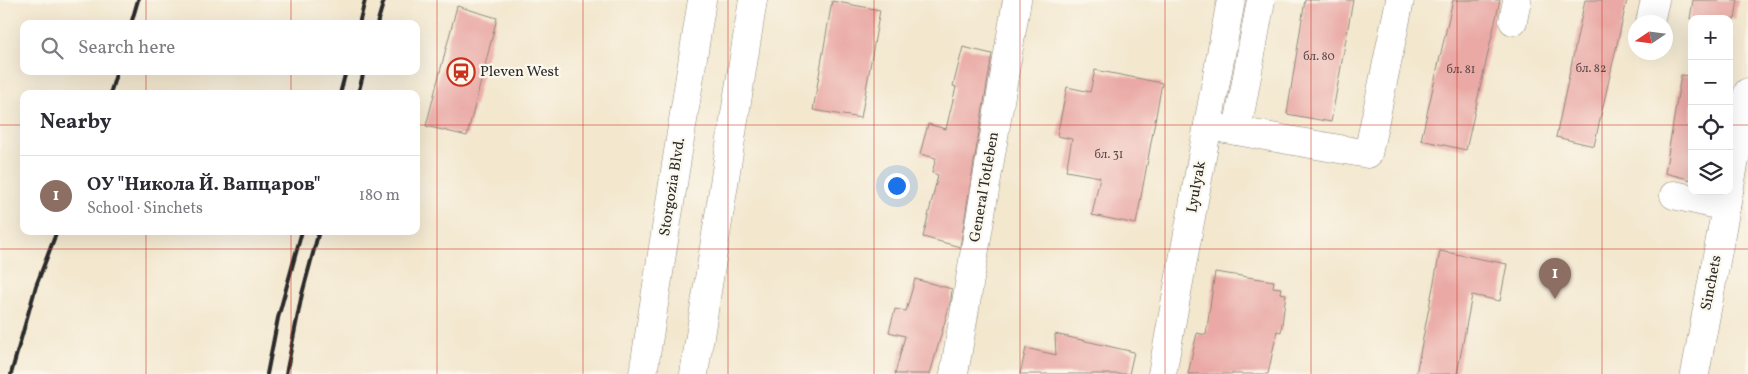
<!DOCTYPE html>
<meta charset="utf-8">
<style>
:root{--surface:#fff;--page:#f7f7f7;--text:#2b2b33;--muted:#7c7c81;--line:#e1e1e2;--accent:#1a73e8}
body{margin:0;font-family:Vollkorn,serif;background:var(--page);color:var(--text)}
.controls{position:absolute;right:15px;top:15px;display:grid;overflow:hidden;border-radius:10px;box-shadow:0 5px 20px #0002}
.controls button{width:45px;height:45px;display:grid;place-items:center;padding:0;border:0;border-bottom:1px solid var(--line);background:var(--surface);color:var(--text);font:25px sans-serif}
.compass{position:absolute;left:1628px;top:15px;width:45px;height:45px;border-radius:50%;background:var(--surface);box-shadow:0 5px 20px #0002;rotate:257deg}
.you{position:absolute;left:896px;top:185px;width:18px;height:18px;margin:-12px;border:4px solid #fff;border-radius:50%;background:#1a73e8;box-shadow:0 0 0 8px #1a73e833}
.badge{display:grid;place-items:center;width:32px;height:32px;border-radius:50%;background:var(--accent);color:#fff;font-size:16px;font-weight:700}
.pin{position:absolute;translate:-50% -41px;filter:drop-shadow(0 1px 2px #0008)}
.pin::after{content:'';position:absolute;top:26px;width:18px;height:15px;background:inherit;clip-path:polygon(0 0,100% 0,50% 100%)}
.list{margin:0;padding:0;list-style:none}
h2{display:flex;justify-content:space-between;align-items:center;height:65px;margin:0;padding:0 20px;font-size:21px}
h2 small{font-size:16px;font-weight:400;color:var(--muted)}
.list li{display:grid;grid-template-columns:32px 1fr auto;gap:15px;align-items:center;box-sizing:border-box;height:80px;padding:0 20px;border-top:1px solid var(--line)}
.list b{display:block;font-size:19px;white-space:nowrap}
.list p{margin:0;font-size:16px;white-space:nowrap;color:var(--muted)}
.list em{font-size:16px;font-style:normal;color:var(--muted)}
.icon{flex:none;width:28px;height:28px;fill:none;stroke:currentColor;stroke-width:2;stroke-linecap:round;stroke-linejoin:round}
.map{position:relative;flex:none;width:1748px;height:374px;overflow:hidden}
.search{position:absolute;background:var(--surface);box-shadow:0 5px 20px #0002;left:20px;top:20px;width:400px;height:55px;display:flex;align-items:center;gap:12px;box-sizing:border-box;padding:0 18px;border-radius:10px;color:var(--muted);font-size:19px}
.panel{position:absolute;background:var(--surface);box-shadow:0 5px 20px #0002;left:20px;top:90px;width:400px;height:145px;border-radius:10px}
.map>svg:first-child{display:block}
</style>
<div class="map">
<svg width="1748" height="374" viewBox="0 0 1748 374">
<rect width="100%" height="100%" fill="#fbf7ec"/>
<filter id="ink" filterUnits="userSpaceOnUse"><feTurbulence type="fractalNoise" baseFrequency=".02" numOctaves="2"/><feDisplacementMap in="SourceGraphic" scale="10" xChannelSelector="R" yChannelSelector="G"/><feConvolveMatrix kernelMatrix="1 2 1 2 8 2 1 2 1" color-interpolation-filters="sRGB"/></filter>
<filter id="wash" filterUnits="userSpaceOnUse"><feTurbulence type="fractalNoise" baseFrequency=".0096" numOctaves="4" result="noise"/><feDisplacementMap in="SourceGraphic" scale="20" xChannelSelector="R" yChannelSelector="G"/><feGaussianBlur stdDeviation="1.12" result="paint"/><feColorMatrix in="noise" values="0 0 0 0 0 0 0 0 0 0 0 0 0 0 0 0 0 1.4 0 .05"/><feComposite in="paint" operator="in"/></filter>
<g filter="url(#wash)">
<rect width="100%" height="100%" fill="#f3e7ce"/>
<g id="blocks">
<!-- building -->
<g fill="#eaa9a5">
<polygon points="1305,0 1353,0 1331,122 1287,114"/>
<polygon points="1453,0 1500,0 1466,150 1421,140"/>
<polygon points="1585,0 1627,0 1594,146 1556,137"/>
<polygon points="1693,0 1738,0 1735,19 1690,19"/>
<polygon points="832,1 880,10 861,118 813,110"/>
<polygon points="457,6 497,18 467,136 426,126"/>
<polygon points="963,47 992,54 960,247 923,237 938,175 932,173 936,158 920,154 928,124 946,129 956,87 953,86"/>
<polygon points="1095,70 1162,83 1136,224 1092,215 1100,177 1066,171 1072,139 1057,136 1067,87 1090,92"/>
<polygon points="1681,75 1692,76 1692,180 1665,173"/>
<polygon points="1440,251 1507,264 1500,301 1472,295 1457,374 1416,374"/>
<polygon points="1215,272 1274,281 1273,287 1281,288 1280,293 1286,294 1281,332 1277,331 1268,374 1188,374 1197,333 1206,335"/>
<polygon points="915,279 952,289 951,300 930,374 895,374 905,336 889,332 895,309 906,311"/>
<polygon points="1055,334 1134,352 1129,374 1020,374 1026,348 1056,355"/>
</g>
</g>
</g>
<g filter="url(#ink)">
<use href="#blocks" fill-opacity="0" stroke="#8f897c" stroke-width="1"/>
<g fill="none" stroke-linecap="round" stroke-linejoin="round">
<!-- minor casing -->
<g stroke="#8f897c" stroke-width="29">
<g id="minor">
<polyline points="1513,21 1517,0"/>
<polyline points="1650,22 1655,0"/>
<polyline points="1208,126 1368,154 1400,0"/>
<polyline points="1237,131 1261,0"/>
<polyline points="1729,191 1748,92"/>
<polyline points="1674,195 1726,207"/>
<polyline points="954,374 1017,0"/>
<polyline points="1162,374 1231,0"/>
<polyline points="1695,374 1729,191"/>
</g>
</g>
<!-- major casing -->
<g stroke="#8f897c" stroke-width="29">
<g id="major">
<polyline points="643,374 702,0"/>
<polyline points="694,374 753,0"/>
</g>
</g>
<!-- minor -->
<use href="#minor" stroke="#fff" stroke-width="28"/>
<!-- major -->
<use href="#major" stroke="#fff" stroke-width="28"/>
<!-- rail -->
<g stroke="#2b2b2b" stroke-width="4">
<polyline points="131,24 138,0"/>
<polyline points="359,24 365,0"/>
<polyline points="377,24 384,0"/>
<polyline points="110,94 117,71"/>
<polyline points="340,94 346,71"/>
<polyline points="358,94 364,71"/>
<polyline points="11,374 36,286 57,231"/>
<polyline points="267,374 278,318 302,231"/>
<polyline points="286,374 302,294 319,231"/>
</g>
</g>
</g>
<!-- grid -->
<path fill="none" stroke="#c8321e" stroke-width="1" stroke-opacity="0.55" d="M146,0V24M291,0V24M437,0V374M583,0V374M728,0V374M874,0V374M1020,0V374M1165,0V374M1311,0V374M1457,0V374M1602,0V374M146,71V94M291,71V94M0,125H24M416,125H1692M1729,125H1748M146,231V374M291,231V374M0,249H1748"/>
<!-- icons -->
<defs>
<g id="station-ring" transform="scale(1.4375)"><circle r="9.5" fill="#fbf7ec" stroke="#c8321e" stroke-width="1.5"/><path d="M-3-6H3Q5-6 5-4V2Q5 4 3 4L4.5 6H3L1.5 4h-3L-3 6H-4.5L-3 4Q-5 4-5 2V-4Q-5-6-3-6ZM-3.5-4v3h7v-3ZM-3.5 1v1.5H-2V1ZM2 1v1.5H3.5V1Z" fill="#c8321e"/></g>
</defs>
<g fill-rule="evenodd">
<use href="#station-ring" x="461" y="72"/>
</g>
<g text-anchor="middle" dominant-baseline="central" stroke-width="4.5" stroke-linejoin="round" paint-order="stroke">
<!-- number labels -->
<g font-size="12" fill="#5b4a4a">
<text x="1319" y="57">бл. 80</text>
<text x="1591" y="69">бл. 82</text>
<text x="1461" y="70">бл. 81</text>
<text x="1109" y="155">бл. 31</text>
</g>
<!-- poi labels -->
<g font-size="15" fill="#2b2b2b" stroke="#fbf7ec" text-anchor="start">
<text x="480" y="72">Pleven West</text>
</g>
<!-- street labels -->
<g font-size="15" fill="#2b2b2b" stroke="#fbf7ec">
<text transform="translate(673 187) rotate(-81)">Storgozia Blvd.</text>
<text transform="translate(985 187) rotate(-80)">General Totleben</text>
<text transform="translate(1197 187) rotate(-80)">Lyulyak</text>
<text transform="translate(1712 283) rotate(-79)">Sinchets</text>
</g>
</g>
</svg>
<div class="controls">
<button>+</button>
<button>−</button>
<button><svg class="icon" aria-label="locate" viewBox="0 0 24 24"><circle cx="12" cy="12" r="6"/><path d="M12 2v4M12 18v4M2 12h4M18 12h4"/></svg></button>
<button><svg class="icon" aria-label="layers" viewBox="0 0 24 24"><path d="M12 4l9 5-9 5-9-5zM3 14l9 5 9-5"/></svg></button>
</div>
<svg class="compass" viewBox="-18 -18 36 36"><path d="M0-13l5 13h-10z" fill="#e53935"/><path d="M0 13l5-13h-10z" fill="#7c7c81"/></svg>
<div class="you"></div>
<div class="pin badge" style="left:1555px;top:299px;background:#8d6e63">1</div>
<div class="search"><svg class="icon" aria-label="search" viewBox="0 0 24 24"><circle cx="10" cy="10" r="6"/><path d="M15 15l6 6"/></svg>Search here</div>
<section class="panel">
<h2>Nearby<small></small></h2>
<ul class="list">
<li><span class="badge" style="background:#8d6e63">1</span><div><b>ОУ &quot;Никола Й. Вапцаров&quot;</b><p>School · Sinchets</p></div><em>180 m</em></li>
</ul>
</section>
</div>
